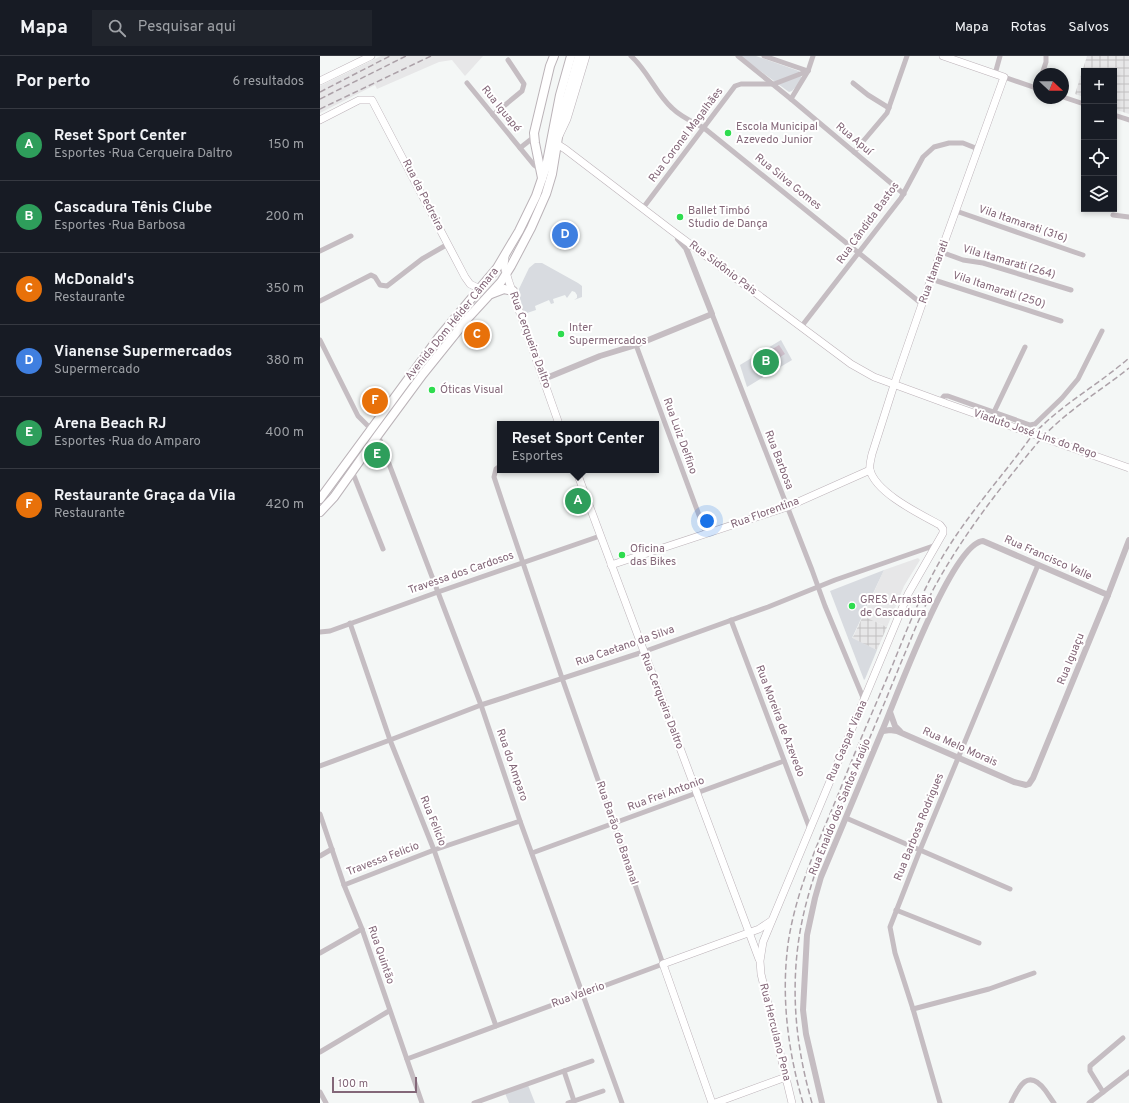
<!DOCTYPE html>
<html lang="pt">
<meta charset="utf-8">
<style>
:root{--surface:#171b24;--page:#20242c;--text:#f1f3f6;--muted:#9ea1a6;--line:#363941;--accent:#2edc4e}
body{margin:0;font-family:Overpass,sans-serif;background:var(--page);color:var(--text)}
.controls{position:absolute;right:12px;top:12px;display:grid;overflow:hidden;border-radius:0px;box-shadow:0 2px 6px #0003}
.controls button{width:36px;height:36px;display:grid;place-items:center;padding:0;border:0;border-bottom:1px solid var(--line);background:var(--surface);color:var(--text);font:20px sans-serif}
.compass{position:absolute;left:713px;top:12px;width:36px;height:36px;border-radius:50%;background:var(--surface);box-shadow:0 2px 6px #0003;rotate:112deg}
.scale{position:absolute;left:12px;bottom:10px;width:85px;box-sizing:border-box;padding-left:4px;border:2px solid #836778;border-top:0;font-size:11px;line-height:14px;white-space:nowrap;color:#836778;-webkit-text-stroke:3px #fff;paint-order:stroke}
.you{position:absolute;left:387px;top:465px;width:14px;height:14px;margin:-10px;border:3px solid #fff;border-radius:50%;background:#1a73e8;box-shadow:0 0 0 6px #1a73e833}
.badge{display:grid;place-items:center;width:26px;height:26px;border-radius:50%;background:var(--accent);color:#fff;font-size:13px;font-weight:700}
.pin{position:absolute;translate:-50% -50%;border:2px solid #fff;box-shadow:0 1px 4px #0006}
.popup{position:absolute;left:177px;top:365px;width:162px;height:52px;box-sizing:border-box;display:grid;place-content:center;border-radius:0px;background:var(--surface);filter:drop-shadow(0 1px 3px #0005);font-size:13px;white-space:nowrap;color:var(--muted)}
.popup b{font-size:15px;color:var(--text)}
.popup::after{content:'';position:absolute;left:50%;top:100%;margin-left:-8px;border:8px solid transparent;border-top-color:var(--surface)}
.list{margin:0;padding:0;list-style:none}
h2{display:flex;justify-content:space-between;align-items:center;height:52px;margin:0;padding:0 16px;font-size:17px}
h2 small{font-size:13px;font-weight:400;color:var(--muted)}
.list li{display:grid;grid-template-columns:26px 1fr auto;gap:12px;align-items:center;box-sizing:border-box;height:72px;padding:0 16px;border-top:1px solid var(--line)}
.list b{display:block;font-size:15px;white-space:nowrap}
.list p{margin:0;font-size:13px;white-space:nowrap;color:var(--muted)}
.list em{font-size:13px;font-style:normal;color:var(--muted)}
.icon{flex:none;width:22px;height:22px;fill:none;stroke:currentColor;stroke-width:2;stroke-linecap:round;stroke-linejoin:round}
.map{position:relative;flex:none;width:809px;height:1047px;overflow:hidden}
header{display:flex;align-items:center;gap:24px;box-sizing:border-box;height:56px;padding:0 20px;background:var(--surface);border-bottom:1px solid var(--line)}
header strong{font-size:19px}
nav{display:flex;gap:22px;margin-inline-start:auto;font-size:14px}
.search{width:280px;height:36px;background:var(--page);display:flex;align-items:center;gap:10px;box-sizing:border-box;padding:0 14px;border-radius:0px;color:var(--muted);font-size:15px}
main{display:flex}
aside{flex:1;background:var(--surface)}
.map>svg:first-child{display:block}
</style>
<header>
<strong>Mapa</strong>
<div class="search"><svg class="icon" aria-label="search" viewBox="0 0 24 24"><circle cx="10" cy="10" r="6"/><path d="M15 15l6 6"/></svg>Pesquisar aqui</div>
<nav><a>Mapa</a><a>Rotas</a><a>Salvos</a></nav>
</header>
<main>
<aside>
<h2>Por perto<small>6 resultados</small></h2>
<ul class="list">
<li><span class="badge" style="background:#2e9e5b">A</span><div><b>Reset Sport Center</b><p>Esportes · Rua Cerqueira Daltro</p></div><em>150 m</em></li>
<li><span class="badge" style="background:#2e9e5b">B</span><div><b>Cascadura Tênis Clube</b><p>Esportes · Rua Barbosa</p></div><em>200 m</em></li>
<li><span class="badge" style="background:#e8710a">C</span><div><b>McDonald's</b><p>Restaurante</p></div><em>350 m</em></li>
<li><span class="badge" style="background:#3f7fe0">D</span><div><b>Vianense Supermercados</b><p>Supermercado</p></div><em>380 m</em></li>
<li><span class="badge" style="background:#2e9e5b">E</span><div><b>Arena Beach RJ</b><p>Esportes · Rua do Amparo</p></div><em>400 m</em></li>
<li><span class="badge" style="background:#e8710a">F</span><div><b>Restaurante Graça da Vila</b><p>Restaurante</p></div><em>420 m</em></li>
</ul>
</aside>
<div class="map">
<svg width="809" height="1047" viewBox="0 0 809 1047">
<defs>
<pattern id="industrial-grid" width="8" height="8" patternUnits="userSpaceOnUse"><rect width="8" height="8" fill="#e7e7e8"/><path d="M0 4h8M4 0v8" fill="none" stroke="#c1bfc1"/></pattern>
</defs>
<rect width="100%" height="100%" fill="#f4f7f6"/>
<!-- built -->
<g fill="#e7e7e8">
<polygon points="61,0 163,0 145,20 132,4 119,6 57,33 55,29 0,57 0,30"/>
<polygon points="598,502 600,504 584,530 567,571 543,560 564,514"/>
</g>
<!-- industrial -->
<g fill="url(#industrial-grid)">
<polygon points="767,0 809,0 809,58 794,53 794,15 764,15 764,41 755,38"/>
<polygon points="543,560 567,571 557,594 532,583"/>
</g>
<!-- green -->
<g fill="#d8dbe0">
<polygon points="420,0 436,0 479,15 482,24 472,35 469,36"/>
<polygon points="215,207 222,207 258,227 262,230 262,241 254,244 257,242 257,239 255,236 252,235 247,242 245,239 233,243 234,247 231,248 229,244 215,250 216,254 204,258 198,235 209,212"/>
<polygon points="461,284 472,304 427,331 420,309"/>
<polygon points="564,514 532,582 557,594 545,623 544,624 510,535"/>
<polygon points="208,1029 215,1047 189,1047 185,1037"/>
</g>
<!-- water -->
<polygon fill="#ccbec9" points="459,289 465,298 447,309 441,300"/>
<g fill="none" stroke-linecap="round" stroke-linejoin="round">
<!-- secondary casing -->
<g stroke="#bcb2b8" stroke-width="8">
<g id="secondary">
<polyline points="0,25 51,0"/>
<polyline points="0,64 39,44 52,44 145,221 150,228 160,233"/>
<polyline points="239,80 247,63 266,0"/>
<polyline points="237,88 245,93 351,174 531,308 554,321 625,347"/>
<polyline points="185,200 184,210 189,226 239,368"/>
<polyline points="256,414 439,903"/>
<polyline points="291,509 467,451 550,414"/>
<polyline points="392,1047 343,908 439,873 451,865"/>
<polyline points="395,1047 466,1021"/>
<path d="M472,1047L441,918L440,905L443,886L588,538L623,477V473L620,469C600,458 556,437 550,414C549,409 551,403 552,398L574,329L602,248L684,21L623,0"/>
</g>
</g>
<!-- primary casing -->
<g stroke="#bbb3b8" stroke-width="10">
<g id="primary">
<polyline points="222,122 215,87 214,77 230,10 234,0"/>
<polyline points="171,238 184,233 193,235"/>
<polyline points="0,443 119,281 177,212 199,175 216,140 226,111 240,39 251,0"/>
<polyline points="0,456 14,441 58,379 103,318 148,262 181,226 191,210 211,172 226,138 232,118 241,63 259,0"/>
</g>
</g>
<!-- minor -->
<g stroke="#c5bdc2" stroke-width="5">
<path d="M311,0C328,15 336,38 352,52C361,61 373,66 384,72L602,248"/>
<polyline points="418,0 471,43 584,138"/>
<polyline points="444,0 488,15"/>
<polyline points="675,18 680,0"/>
<polyline points="722,18 726,6 726,0"/>
<polyline points="684,21 719,33"/>
<polyline points="147,27 214,109 221,114"/>
<polyline points="533,27 548,39 569,52"/>
<polyline points="743,41 764,48"/>
<polyline points="471,43 488,15 493,0"/>
<polyline points="173,59 202,35 204,28 188,4"/>
<polyline points="794,59 809,64"/>
<polyline points="200,92 214,81"/>
<polyline points="534,96 567,57 587,0"/>
<polyline points="323,152 415,30 421,28 454,28 488,15"/>
<polyline points="636,155 763,199"/>
<polyline points="793,159 809,161"/>
<polyline points="0,195 31,180"/>
<polyline points="621,196 643,204 663,207 751,234"/>
<polyline points="611,223 741,265"/>
<polyline points="0,245 51,219 55,221 60,229 67,230 102,203 128,188"/>
<polyline points="392,258 492,514 505,550 544,644"/>
<polyline points="481,271 581,142 603,101 614,91 629,87 643,87 658,93"/>
<polyline points="0,284 38,360 51,373"/>
<polyline points="316,289 386,478"/>
<polyline points="620,345 624,340 628,340 710,369 715,368 742,342 758,323 782,275"/>
<polyline points="674,356 705,291"/>
<polyline points="58,379 161,649 200,765 302,1047"/>
<polyline points="32,415 63,493"/>
<polyline points="411,564 490,773"/>
<polyline points="30,567 70,684 114,794 176,970"/>
<polyline points="0,576 10,575 118,536 280,480"/>
<polyline points="0,710 70,684 161,649 323,596 448,551 515,524 616,489"/>
<polyline points="0,758 24,829 42,873 102,1047"/>
<polyline points="526,762 690,833"/>
<polyline points="212,797 464,705"/>
<polyline points="0,800 12,793"/>
<polyline points="24,829 114,794 200,765"/>
<polyline points="576,854 659,887"/>
<polyline points="0,897 42,873"/>
<polyline points="593,953 669,933 714,917"/>
<polyline points="0,996 69,955"/>
<polyline points="87,1003 343,908 242,622 184,451 174,421 176,413 180,410"/>
<polyline points="244,1015 254,1045"/>
<polyline points="0,1036 6,1047"/>
<polyline points="783,1036 770,1015 770,1010 803,982"/>
<polyline points="154,1047 272,1005"/>
<polyline points="248,1047 283,1035"/>
<polyline points="620,1047 593,953 575,897 570,871 600,794 718,509"/>
<path d="M691,1047C699,1030 708,1012 725,1034C728,1038 731,1043 734,1047"/>
<polyline points="769,1047 809,1016"/>
</g>
<!-- tertiary -->
<g stroke="#c5bdc2" stroke-width="6">
<polyline points="224,323 280,300 316,289 392,258 366,192 358,183"/>
<polyline points="570,656 575,670 580,675"/>
<polyline points="563,675 570,674 577,675 694,726 706,729 709,728 713,722 788,539 809,484"/>
<path d="M502,1047L486,978L483,954L487,879L495,842L501,821C521,772 542,724 562,675C575,645 632,487 663,485L788,539"/>
</g>
<!-- secondary -->
<use href="#secondary" stroke="#fff" stroke-width="7"/>
<!-- primary -->
<use href="#primary" stroke="#fff" stroke-width="8"/>
<!-- rail -->
<g stroke="#aca1a8" stroke-width="1.5" stroke-dasharray="6 3" stroke-linecap="butt">
<polyline points="0,36 70,0"/>
<polyline points="0,43 86,0"/>
<polyline points="0,53 111,0"/>
<path d="M483,1047C468,995 461,942 468,888C476,832 501,781 522,729C538,688 556,648 573,608C587,573 601,538 620,505C646,460 681,422 711,381C741,348 777,330 809,302"/>
<path d="M492,1047C477,995 471,943 478,889C486,827 513,770 537,713C551,678 566,644 580,609C591,583 601,557 614,532C643,479 681,430 720,384C746,355 779,336 809,312"/>
</g>
<!-- secondary-bridge casing -->
<g stroke="#bcb2b8" stroke-width="8" stroke-linecap="butt">
<polyline id="secondary-bridge" points="625,347 809,412"/>
</g>
<!-- secondary-bridge -->
<use href="#secondary-bridge" stroke="#fff" stroke-width="7"/>
</g>
<!-- markers -->
<g fill="#2edc4e" stroke="#fff" stroke-width="1.5">
<circle cx="408" cy="77" r="4"/>
<circle cx="360" cy="161" r="4"/>
<circle cx="241" cy="278" r="4"/>
<circle cx="112" cy="334" r="4"/>
<circle cx="302" cy="499" r="4"/>
<circle cx="532" cy="550" r="4"/>
</g>
<g text-anchor="middle" dominant-baseline="central" stroke-width="4" stroke-linejoin="round" paint-order="stroke">
<!-- street labels -->
<g font-size="11" fill="#836778" stroke="#fff">
<text transform="translate(181 53) rotate(51)">Rua Iguapé</text>
<text transform="translate(366 79) rotate(-53)">Rua Coronel Magalhães</text>
<text transform="translate(534 83) rotate(40)">Rua Apuí</text>
<text transform="translate(468 126) rotate(39)">Rua Silva Gomes</text>
<text transform="translate(103 139) rotate(63)">Rua da Pedreira</text>
<text transform="translate(548 167) rotate(-54)">Rua Cândida Bastos</text>
<text transform="translate(703 168) rotate(19)">Vila Itamarati (316)</text>
<text transform="translate(689 206) rotate(16)">Vila Itamarati (264)</text>
<text transform="translate(403 212) rotate(37)">Rua Sidônio Pais</text>
<text transform="translate(614 216) rotate(-70)">Rua Itamarati</text>
<text transform="translate(679 234) rotate(18)">Vila Itamarati (250)</text>
<text transform="translate(132 268) rotate(-51)">Avenida Dom Hélder Câmara</text>
<text transform="translate(210 284) rotate(70)">Rua Cerqueira Daltro</text>
<text transform="translate(715 378) rotate(19)">Viaduto José Lins do Rego</text>
<text transform="translate(360 380) rotate(70)">Rua Luiz Delfino</text>
<text transform="translate(459 404) rotate(69)">Rua Barbosa</text>
<text transform="translate(445 457) rotate(-20)">Rua Florentina</text>
<text transform="translate(728 502) rotate(24)">Rua Francisco Valle</text>
<text transform="translate(141 517) rotate(-19)">Travessa dos Cardosos</text>
<text transform="translate(305 590) rotate(-19)">Rua Caetano da Silva</text>
<text transform="translate(751 603) rotate(-68)">Rua Iguaçu</text>
<text transform="translate(342 645) rotate(69)">Rua Cerqueira Daltro</text>
<text transform="translate(460 665) rotate(69)">Rua Moreira de Azevedo</text>
<text transform="translate(527 685) rotate(-67)">Rua Gaspar Viana</text>
<text transform="translate(640 691) rotate(24)">Rua Melo Morais</text>
<text transform="translate(192 709) rotate(71)">Rua do Amparo</text>
<text transform="translate(346 738) rotate(-20)">Rua Frei Antonio</text>
<text transform="translate(520 751) rotate(-68)">Rua Enaldo dos Santos Araújo</text>
<text transform="translate(113 765) rotate(68)">Rua Felicio</text>
<text transform="translate(599 771) rotate(-68)">Rua Barbosa Rodrigues</text>
<text transform="translate(297 777) rotate(71)">Rua Barão do Bananal</text>
<text transform="translate(63 803) rotate(-21)">Travessa Felicio</text>
<text transform="translate(61 899) rotate(71)">Rua Quintão</text>
<text transform="translate(258 939) rotate(-20)">Rua Valerio</text>
<text transform="translate(455 976) rotate(76)">Rua Herculano Pena</text>
</g>
<!-- poi labels -->
<g font-size="11" fill="#836778" stroke="#fff" text-anchor="start">
<text x="416" y="71">Escola Municipal<tspan x="416" dy="13">Azevedo Junior</tspan></text>
<text x="368" y="155">Ballet Timbó<tspan x="368" dy="13">Studio de Dança</tspan></text>
<text x="249" y="272">Inter<tspan x="249" dy="13">Supermercados</tspan></text>
<text x="120" y="334">Óticas Visual</text>
<text x="310" y="493">Oficina<tspan x="310" dy="13">das Bikes</tspan></text>
<text x="540" y="544">GRES Arrastão<tspan x="540" dy="13">de Cascadura</tspan></text>
</g>
</g>
</svg>
<div class="controls">
<button>+</button>
<button>−</button>
<button><svg class="icon" aria-label="locate" viewBox="0 0 24 24"><circle cx="12" cy="12" r="6"/><path d="M12 2v4M12 18v4M2 12h4M18 12h4"/></svg></button>
<button><svg class="icon" aria-label="layers" viewBox="0 0 24 24"><path d="M12 4l9 5-9 5-9-5zM3 14l9 5 9-5"/></svg></button>
</div>
<svg class="compass" viewBox="-18 -18 36 36"><path d="M0-13l5 13h-10z" fill="#e53935"/><path d="M0 13l5-13h-10z" fill="#9ea1a6"/></svg>
<div class="scale">100 m</div>
<div class="you"></div>
<div class="pin badge" style="left:258px;top:445px;background:#2e9e5b">A</div>
<div class="popup"><b>Reset Sport Center</b>Esportes</div>
<div class="pin badge" style="left:446px;top:306px;background:#2e9e5b">B</div>
<div class="pin badge" style="left:157px;top:279px;background:#e8710a">C</div>
<div class="pin badge" style="left:245px;top:179px;background:#3f7fe0">D</div>
<div class="pin badge" style="left:57px;top:399px;background:#2e9e5b">E</div>
<div class="pin badge" style="left:55px;top:345px;background:#e8710a">F</div>
</div>
</main>
